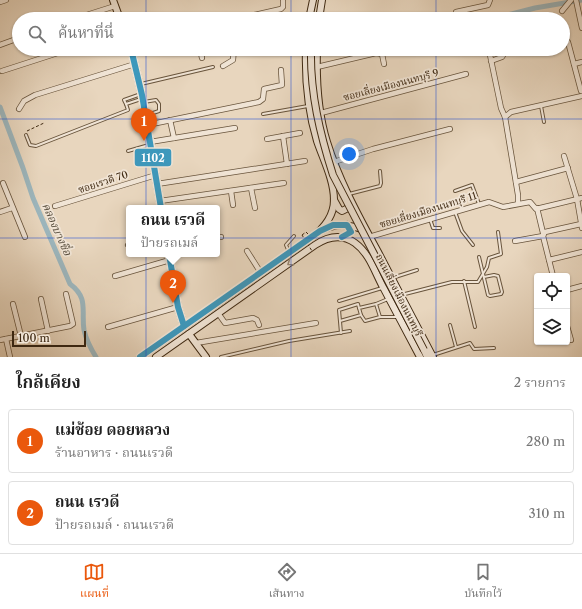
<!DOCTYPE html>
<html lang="th">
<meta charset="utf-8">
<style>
:root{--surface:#fff;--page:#f2f2f2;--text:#222;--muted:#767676;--line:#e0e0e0;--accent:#ea580c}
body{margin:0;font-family:"Libre Caslon Text","Noto Serif Thai",serif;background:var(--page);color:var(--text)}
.controls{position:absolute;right:12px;bottom:12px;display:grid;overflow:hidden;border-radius:4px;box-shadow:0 1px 3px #0004}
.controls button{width:36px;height:36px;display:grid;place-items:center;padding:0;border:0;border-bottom:1px solid var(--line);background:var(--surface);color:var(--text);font:20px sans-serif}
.scale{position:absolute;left:12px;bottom:10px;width:74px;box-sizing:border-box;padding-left:4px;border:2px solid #3e2811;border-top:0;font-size:11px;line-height:14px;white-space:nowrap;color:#3e2811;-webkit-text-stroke:3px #f0e4d5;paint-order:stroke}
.you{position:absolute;left:349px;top:154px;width:14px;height:14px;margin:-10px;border:3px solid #fff;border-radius:50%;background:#1a73e8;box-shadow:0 0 0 6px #1a73e833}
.badge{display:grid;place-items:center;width:26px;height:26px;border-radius:50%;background:var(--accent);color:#fff;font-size:13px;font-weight:700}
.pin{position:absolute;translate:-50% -33px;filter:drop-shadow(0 1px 2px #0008)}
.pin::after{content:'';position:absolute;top:21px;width:14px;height:12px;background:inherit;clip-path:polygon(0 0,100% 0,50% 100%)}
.popup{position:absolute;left:126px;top:205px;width:94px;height:52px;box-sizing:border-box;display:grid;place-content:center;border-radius:4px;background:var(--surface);filter:drop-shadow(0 1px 3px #0005);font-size:13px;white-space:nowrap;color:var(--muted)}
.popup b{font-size:15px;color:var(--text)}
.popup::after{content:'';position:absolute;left:50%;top:100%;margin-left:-8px;border:8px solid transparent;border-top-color:var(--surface)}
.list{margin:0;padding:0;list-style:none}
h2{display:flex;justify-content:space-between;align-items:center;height:52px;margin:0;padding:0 16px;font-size:17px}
h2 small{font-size:13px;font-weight:400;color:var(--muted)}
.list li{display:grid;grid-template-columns:26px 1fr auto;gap:12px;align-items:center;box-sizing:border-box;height:64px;margin:0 8px 8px;padding:0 8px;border:1px solid var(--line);border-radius:4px}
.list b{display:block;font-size:15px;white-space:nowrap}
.list p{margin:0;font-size:13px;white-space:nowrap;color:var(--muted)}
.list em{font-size:13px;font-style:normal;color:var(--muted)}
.icon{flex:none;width:22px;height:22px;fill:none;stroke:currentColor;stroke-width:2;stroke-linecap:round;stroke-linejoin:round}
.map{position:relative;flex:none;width:582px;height:357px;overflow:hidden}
.search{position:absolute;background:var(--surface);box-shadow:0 1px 3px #0004;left:12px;right:12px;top:12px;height:44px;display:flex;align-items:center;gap:10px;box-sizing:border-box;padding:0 14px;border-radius:22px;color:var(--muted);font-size:15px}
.sheet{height:196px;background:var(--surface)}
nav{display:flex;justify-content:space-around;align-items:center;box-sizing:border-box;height:56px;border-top:1px solid var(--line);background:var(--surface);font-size:11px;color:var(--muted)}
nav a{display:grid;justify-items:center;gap:2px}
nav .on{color:var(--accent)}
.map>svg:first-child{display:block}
</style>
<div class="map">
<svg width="582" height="357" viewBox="0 0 582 357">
<rect width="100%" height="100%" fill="#e8d6be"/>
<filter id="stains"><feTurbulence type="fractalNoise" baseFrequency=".005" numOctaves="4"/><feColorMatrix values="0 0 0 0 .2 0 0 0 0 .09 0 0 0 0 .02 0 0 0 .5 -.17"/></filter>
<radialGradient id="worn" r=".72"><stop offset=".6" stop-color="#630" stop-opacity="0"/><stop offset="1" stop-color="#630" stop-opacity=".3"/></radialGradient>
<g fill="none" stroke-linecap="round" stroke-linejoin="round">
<!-- canal -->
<g stroke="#9cb6bd" stroke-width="5">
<polyline points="492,19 535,8 582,0"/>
<path d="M0,107L23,168L33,198L70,284C89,298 81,311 84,330C86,339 91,349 96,357"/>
</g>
<!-- lane casing -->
<g stroke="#68543c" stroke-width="4">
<g id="lane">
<polyline points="141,84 213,67"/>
<polyline points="144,102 156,100 159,104 159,111 147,115"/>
<polyline points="126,104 124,100 141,94"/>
<polyline points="541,106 544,122"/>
<polyline points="263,114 308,106"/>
<polyline points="26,135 30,145 36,146 128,110 126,104 141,99"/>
<polyline points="128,151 149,145"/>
<polyline points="455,191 472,185 479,204"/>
<polyline points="349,194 380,186 381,183 380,171"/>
<polyline points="455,212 462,231 473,245"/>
<polyline points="430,219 433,228 440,228"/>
<polyline points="289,252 286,245 294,236"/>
<polyline points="479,257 488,295 490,296 501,294 502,292 498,276 494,275 484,277"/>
<polyline points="392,278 417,270"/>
<polyline points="464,281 475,327"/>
<polyline points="401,295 452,282 478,282 487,267 489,258 501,254 498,232"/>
<polyline points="339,301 382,288"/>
<polyline points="376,304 380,317"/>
<polyline points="361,315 365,321 380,317 397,317"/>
<polyline points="340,321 361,315 359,308 376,304 388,299"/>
<polyline points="450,325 456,347"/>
<polyline points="341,333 339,310 358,304 359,308"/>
<polyline points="433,355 470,343 474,349 494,348"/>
<polyline points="221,357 289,341 350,331"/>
</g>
</g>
<!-- street casing -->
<g stroke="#68543c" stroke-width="6">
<g id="street">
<polyline points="576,0 582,28"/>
<polyline points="0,2 6,0"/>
<polyline points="562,11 571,0"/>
<polyline points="456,12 488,5 490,0"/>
<polyline points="74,19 115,6"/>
<polyline points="236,19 281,9 283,7 283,1"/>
<polyline points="568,42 581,91"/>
<polyline points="0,45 19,38"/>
<polyline points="200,49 202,58"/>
<polyline points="490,55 501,108 505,117 518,195 518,203"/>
<polyline points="491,61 502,57 507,49"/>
<polyline points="574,64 582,62"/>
<polyline points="223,66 233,60 234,49"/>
<polyline points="317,67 376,53 382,54 384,64"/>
<polyline points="2,71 70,49"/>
<polyline points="19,109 24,101 35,95 135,64"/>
<polyline points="321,113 466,74"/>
<polyline points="505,117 511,112 582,96"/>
<polyline points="170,120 174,138"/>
<polyline points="147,125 259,102 263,99 264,89 282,85 281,70"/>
<polyline points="283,136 287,164"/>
<polyline points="267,139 300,133"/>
<polyline points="150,142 235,128"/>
<polyline points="564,156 577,199 582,228"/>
<polyline points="334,162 373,149 450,129"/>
<polyline points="516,182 568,168"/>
<polyline points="3,183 25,237"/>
<polyline points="157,184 305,161"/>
<polyline points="251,188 255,208"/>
<polyline points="231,191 233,205"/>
<polyline points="160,201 284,183"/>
<polyline points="55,206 156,175"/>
<polyline points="537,208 543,233"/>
<polyline points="0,212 12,208"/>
<polyline points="581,224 545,232 543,236 549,260 582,252"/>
<polyline points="217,237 221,237"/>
<polyline points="369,237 489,202 503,207 530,202 536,209 582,198"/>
<polyline points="515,241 543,236"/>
<polyline points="128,245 129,244"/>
<polyline points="247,251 261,273"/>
<polyline points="549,260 553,276"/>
<polyline points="115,276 170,260"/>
<polyline points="567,290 582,286"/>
<polyline points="41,299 48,331"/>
<polyline points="13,304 21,336"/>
<polyline points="218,313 225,323 253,318 257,320 259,325"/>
<polyline points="567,326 571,340"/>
<polyline points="108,327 178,307"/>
<polyline points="6,339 10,357"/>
<polyline points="0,340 70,326 73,324 66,294"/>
<polyline points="196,343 316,323"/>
</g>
</g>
<!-- secondary casing -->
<g stroke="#3e2811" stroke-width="8">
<g id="secondary">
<polyline points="113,0 120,19"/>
<polyline points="309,19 313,0"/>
<polyline points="319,19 322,0"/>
<polyline points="131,49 142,95 161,208"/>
<path d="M317,49C316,80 318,113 327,142C339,181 359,217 378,252C396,287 415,322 433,357"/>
<polyline points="334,200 339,209 342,211 348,208 349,201"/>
<path d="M322,230C337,223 348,224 364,230"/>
<polyline points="342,237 351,232 347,225"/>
<polyline points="169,254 178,307 184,326"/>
<polyline points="189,334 206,357"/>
<polyline points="424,350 427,357"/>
<path d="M140,357L311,238C323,229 334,216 334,200C334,180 323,159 317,141C308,111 305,80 306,49"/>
<path d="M156,357L315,245C327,237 341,233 355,243C370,254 375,273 384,289C396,312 408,334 420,357"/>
</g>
</g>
<!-- path -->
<g stroke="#3e2811" stroke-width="1" stroke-dasharray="3 2" stroke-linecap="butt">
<polyline points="27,131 44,123"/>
<polyline points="302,235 306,232 308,234"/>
</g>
<!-- lane -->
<use href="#lane" stroke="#f0e4d5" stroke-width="2"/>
<!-- street -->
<use href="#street" stroke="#f0e4d5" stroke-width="4.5"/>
<!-- secondary -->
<use href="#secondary" stroke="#f0e4d5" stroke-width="6"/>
<!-- secondary-bridge casing -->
<g stroke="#3e2811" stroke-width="8" stroke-linecap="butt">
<path id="secondary-bridge" d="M311,49C310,93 320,134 333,175L424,350"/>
</g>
<!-- path-bridge -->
<polyline stroke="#3e2811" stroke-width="1" stroke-dasharray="3 2" stroke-linecap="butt" points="302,235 312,251"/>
<!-- secondary-bridge -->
<use href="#secondary-bridge" stroke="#f0e4d5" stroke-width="6"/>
<!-- bus-1 casing -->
<g stroke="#f0e4d5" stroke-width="9">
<g id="bus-1">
<polyline points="131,49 142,95 161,208"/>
<polyline points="169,254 178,307 184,326"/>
<polyline points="140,357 320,231 333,225 347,225 351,232 342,237"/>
</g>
</g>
<!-- bus-1 -->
<use href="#bus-1" stroke="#3d98bc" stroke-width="6"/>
</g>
<!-- one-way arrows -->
<defs><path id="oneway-chevron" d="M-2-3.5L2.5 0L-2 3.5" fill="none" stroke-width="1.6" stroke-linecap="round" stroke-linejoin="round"/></defs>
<use stroke="#978673" href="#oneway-chevron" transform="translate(290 263) rotate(145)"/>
<!-- grid -->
<path fill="none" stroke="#1d4ed8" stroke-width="1" stroke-opacity="0.55" d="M146,0V19M291,0V19M436,0V19M146,49V357M291,49V357M436,49V357M0,119H582M0,238H582"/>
<g text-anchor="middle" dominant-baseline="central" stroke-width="3.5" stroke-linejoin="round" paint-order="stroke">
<!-- street labels -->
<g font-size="10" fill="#3e2811" stroke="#f0e4d5">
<text transform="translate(391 85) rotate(-15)">ซอยเลี่ยงเมืองนนทบุรี 9</text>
<text transform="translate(103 182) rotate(-18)">ซอยเรวดี 70</text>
<text transform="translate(428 210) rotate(-17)">ซอยเลี่ยงเมืองนนทบุรี 11</text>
<text transform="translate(399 295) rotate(63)">ถนนเลี่ยงเมืองนนทบุรี</text>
</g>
<!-- water labels -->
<g font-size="11" font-style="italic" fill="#564c3c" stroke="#f0e4d5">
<text transform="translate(57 229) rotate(66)">คลองบางซื่อ</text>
</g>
</g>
<rect stroke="#f0e4d5" stroke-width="1.5" x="134" y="148" width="38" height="19" rx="4" fill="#3d98bc"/>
<g font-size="11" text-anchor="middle" font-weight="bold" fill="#fff">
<text x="153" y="162">1102</text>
</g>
<rect width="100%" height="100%" filter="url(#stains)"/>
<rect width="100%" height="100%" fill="url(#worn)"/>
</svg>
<div class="controls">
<button><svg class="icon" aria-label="locate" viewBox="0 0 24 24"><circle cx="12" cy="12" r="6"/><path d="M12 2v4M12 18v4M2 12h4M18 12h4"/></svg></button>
<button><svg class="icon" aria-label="layers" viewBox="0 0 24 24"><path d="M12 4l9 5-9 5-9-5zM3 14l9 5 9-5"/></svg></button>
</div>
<div class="scale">100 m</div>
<div class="you"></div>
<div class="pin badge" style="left:144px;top:141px">1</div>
<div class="pin badge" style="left:173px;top:303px">2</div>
<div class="popup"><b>ถนน เรวดี</b>ป้ายรถเมล์</div>
<div class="search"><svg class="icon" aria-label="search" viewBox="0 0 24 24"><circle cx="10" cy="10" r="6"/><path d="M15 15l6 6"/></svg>ค้นหาที่นี่</div>
</div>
<section class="sheet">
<h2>ใกล้เคียง<small>2 รายการ</small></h2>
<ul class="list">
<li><span class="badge">1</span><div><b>แม่ช้อย ดอยหลวง</b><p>ร้านอาหาร · ถนนเรวดี</p></div><em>280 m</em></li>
<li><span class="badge">2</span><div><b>ถนน เรวดี</b><p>ป้ายรถเมล์ · ถนนเรวดี</p></div><em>310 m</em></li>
</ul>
</section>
<nav>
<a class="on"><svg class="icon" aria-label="map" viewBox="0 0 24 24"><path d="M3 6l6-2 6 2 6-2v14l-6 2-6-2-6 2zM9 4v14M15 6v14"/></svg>แผนที่</a>
<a><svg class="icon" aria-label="directions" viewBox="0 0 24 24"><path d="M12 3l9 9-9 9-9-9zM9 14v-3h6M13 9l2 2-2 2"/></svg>เส้นทาง</a>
<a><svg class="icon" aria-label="saved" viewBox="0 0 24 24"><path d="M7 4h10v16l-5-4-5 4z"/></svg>บันทึกไว้</a>
</nav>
